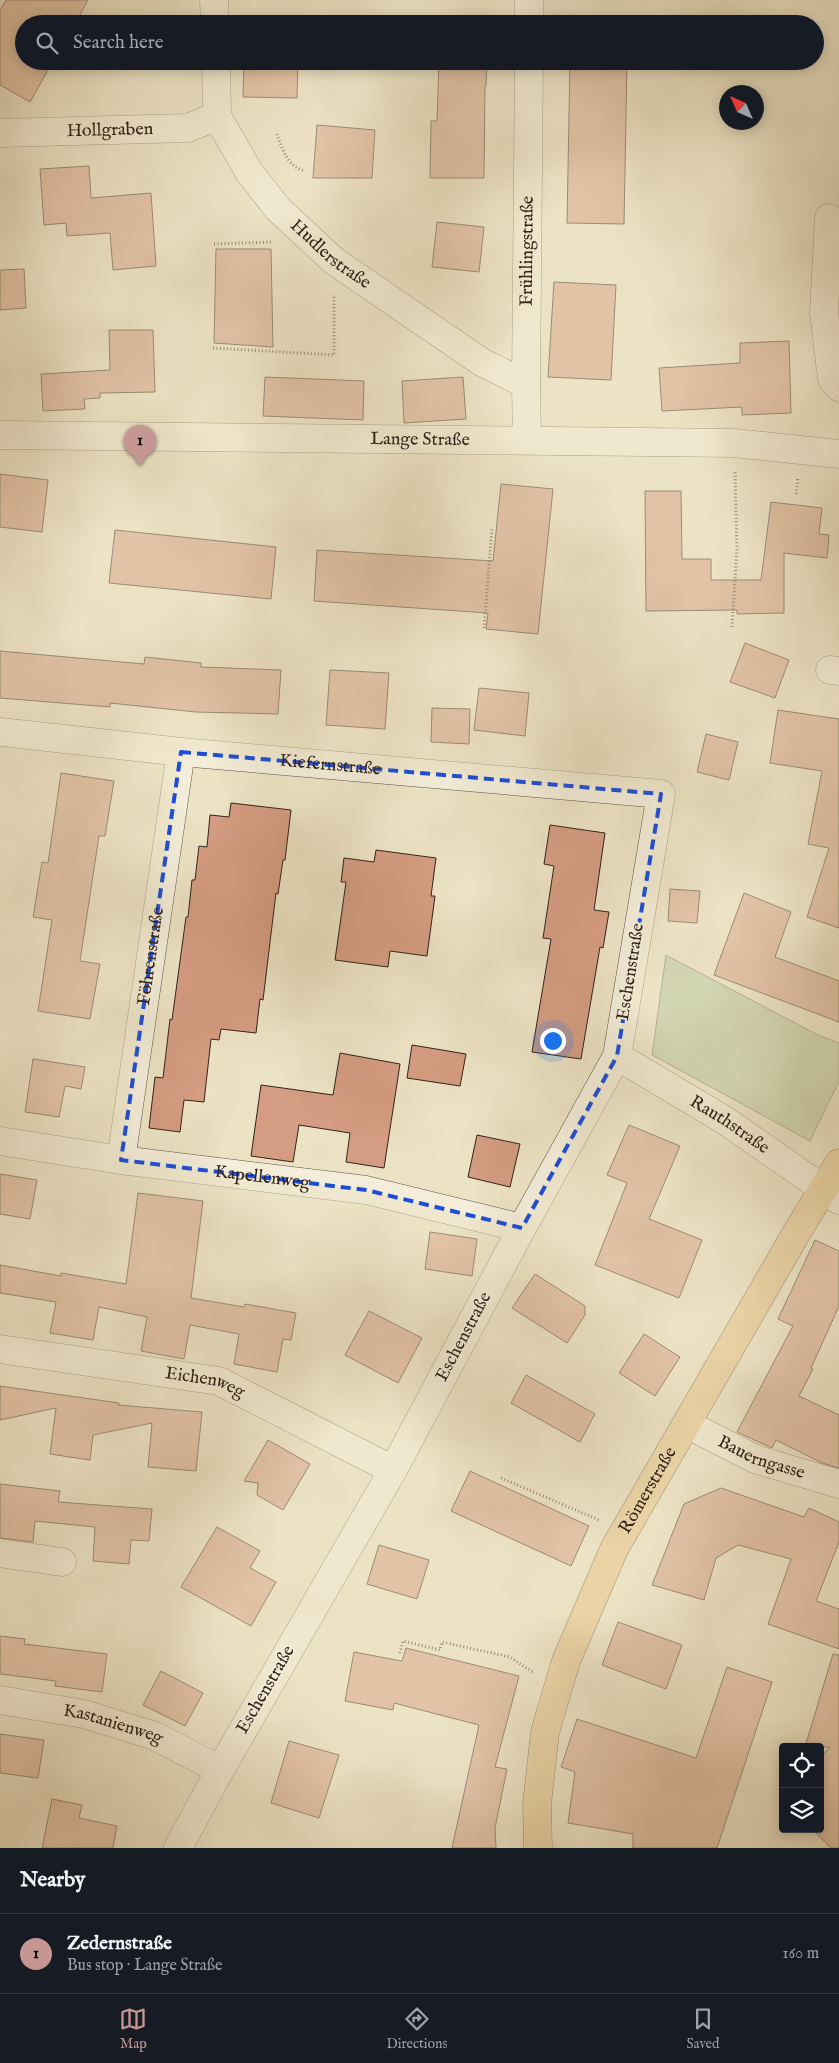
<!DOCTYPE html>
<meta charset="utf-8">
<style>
:root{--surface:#171b24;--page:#20242c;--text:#f1f3f6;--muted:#9ea1a6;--line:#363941;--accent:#c59692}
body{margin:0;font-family:"IM FELL English",serif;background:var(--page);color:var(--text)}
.controls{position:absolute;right:15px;bottom:15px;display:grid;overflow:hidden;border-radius:5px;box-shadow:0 2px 12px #0003}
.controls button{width:45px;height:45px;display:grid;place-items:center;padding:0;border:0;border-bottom:1px solid var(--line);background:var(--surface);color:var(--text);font:25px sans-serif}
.compass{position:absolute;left:719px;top:85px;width:45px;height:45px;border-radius:50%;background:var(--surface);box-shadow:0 2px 12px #0003;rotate:315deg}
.you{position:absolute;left:552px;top:1040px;width:18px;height:18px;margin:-12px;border:4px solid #fff;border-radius:50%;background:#1a73e8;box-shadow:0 0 0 8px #1a73e833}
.badge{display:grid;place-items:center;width:32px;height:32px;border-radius:50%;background:var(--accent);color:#111;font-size:16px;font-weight:700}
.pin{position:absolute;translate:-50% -41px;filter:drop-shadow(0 1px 2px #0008)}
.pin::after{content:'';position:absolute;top:26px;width:18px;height:15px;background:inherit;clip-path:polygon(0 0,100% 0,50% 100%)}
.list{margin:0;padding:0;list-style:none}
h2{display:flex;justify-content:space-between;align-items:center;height:65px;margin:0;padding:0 20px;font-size:21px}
h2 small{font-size:16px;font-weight:400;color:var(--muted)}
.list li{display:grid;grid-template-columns:32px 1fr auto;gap:15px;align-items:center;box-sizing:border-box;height:80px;padding:0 20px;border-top:1px solid var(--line)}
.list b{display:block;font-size:19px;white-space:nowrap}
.list p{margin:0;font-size:16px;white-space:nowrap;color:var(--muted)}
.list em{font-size:16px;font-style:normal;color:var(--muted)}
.icon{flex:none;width:28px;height:28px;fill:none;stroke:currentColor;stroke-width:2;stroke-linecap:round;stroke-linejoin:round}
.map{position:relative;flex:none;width:839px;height:1848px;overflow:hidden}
.search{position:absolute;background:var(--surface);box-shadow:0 2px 12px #0003;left:15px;right:15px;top:15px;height:55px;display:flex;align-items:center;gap:12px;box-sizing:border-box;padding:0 18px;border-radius:28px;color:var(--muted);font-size:19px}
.sheet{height:145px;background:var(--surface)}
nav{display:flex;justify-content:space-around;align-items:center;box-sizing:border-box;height:70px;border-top:1px solid var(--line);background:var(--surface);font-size:14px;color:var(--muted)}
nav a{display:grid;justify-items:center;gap:2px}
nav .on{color:var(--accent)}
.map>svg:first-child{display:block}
</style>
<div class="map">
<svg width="839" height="1848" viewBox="0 0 839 1848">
<rect width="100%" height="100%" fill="#ece3c4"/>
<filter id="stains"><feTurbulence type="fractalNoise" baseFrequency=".004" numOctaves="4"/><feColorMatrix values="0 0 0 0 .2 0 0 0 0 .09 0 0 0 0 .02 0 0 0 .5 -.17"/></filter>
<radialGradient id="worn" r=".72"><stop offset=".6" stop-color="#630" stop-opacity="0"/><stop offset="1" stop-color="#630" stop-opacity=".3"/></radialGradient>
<!-- green -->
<polygon fill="#b2c599" stroke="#72745a" points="666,955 818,1035 839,1043 839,1081 810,1141 652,1055"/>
<!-- building -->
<g fill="#d49c82" stroke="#32221a">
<polygon points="6,0 88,0 75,24 24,24 24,61 53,61 30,102 0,85 0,10"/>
<polygon points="244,61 298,61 297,98 243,97"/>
<polygon points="439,61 487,61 486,86 485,86 484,178 430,178 431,121 437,121"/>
<polygon points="570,62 627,63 624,224 567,223"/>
<polygon points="317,125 375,130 372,178 313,178"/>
<polygon points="89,166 91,198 151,193 156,266 113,270 110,233 67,236 66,223 44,225 40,169"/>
<polygon points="437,222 484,227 479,272 432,267"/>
<polygon points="216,249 271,249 273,347 214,343"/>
<polygon points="24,269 26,308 0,310 0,270"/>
<polygon points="554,282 616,285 611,380 548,377"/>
<polygon points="109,330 153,330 155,392 100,393 100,398 84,399 85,409 43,411 41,374 110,370"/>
<polygon points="789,341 791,413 742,415 742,407 662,411 659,368 740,363 740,343"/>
<polygon points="265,377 364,381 363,420 263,416"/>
<polygon points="463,377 466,419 404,423 402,381"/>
<polygon points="0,474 48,480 42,532 0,527"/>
<polygon points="501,484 553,489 538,634 486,629 488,613 314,601 317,550 493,561"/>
<polygon points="645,491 681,491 682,559 711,559 711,580 761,580 771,502 822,508 819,534 829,535 827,558 784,553 784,613 737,614 737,610 646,611"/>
<polygon points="115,530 276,547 271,599 109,583"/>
<polygon points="745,643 789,660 775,698 730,682"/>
<polygon points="0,651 144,664 145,657 201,663 201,667 281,670 278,714 196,712 110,703 110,707 0,698"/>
<polygon points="330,670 389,673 385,729 326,725"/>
<polygon points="479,688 529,693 525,736 474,730"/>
<polygon points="432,708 470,709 469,744 431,742"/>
<polygon points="778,710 839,719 839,928 807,917 829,848 808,844 822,771 770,763"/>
<polygon points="706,734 738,742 729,780 697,772"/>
<polygon points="61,773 114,781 105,836 99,836 80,961 100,964 90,1019 38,1011 52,920 33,917 42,862 48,863"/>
<polygon points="231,803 291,810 285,860 283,860 278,894 276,893 263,1000 260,999 256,1033 221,1029 219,1040 211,1039 204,1102 184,1100 180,1132 149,1128 155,1077 163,1078 170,1019 172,1020 186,917 188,917 192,880 195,880 199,846 207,847 210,815 229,817"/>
<polygon points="550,825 605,833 594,910 609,912 603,948 600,947 581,1059 532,1052 551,939 543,938 554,866 544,864"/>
<polygon points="376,850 436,858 431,896 435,896 427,956 390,951 388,967 335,960 346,882 341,882 344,858 374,862"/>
<polygon points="670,889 700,891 697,923 668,921"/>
<polygon points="744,893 791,912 775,957 839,981 839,1022 714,975"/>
<polygon points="412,1045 466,1054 460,1086 407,1078"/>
<polygon points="340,1053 400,1064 384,1168 346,1162 350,1133 299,1125 293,1162 251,1156 261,1085 333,1095"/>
<polygon points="33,1059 85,1067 81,1089 65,1086 59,1117 25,1112"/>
<polygon points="629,1125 680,1146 649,1219 702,1240 679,1298 595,1265 627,1183 607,1175"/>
<polygon points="477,1135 520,1144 510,1187 468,1177"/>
<polygon points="0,1174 37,1180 30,1219 0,1214"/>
<polygon points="138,1193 203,1201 191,1298 244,1307 245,1304 296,1313 291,1340 283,1339 277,1372 234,1364 239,1334 190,1325 184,1359 141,1351 147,1317 99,1307 93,1340 50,1333 56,1302 0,1293 0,1265 61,1276 61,1273 126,1284"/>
<polygon points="430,1232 477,1239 472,1276 425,1269"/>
<polygon points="815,1240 839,1251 839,1306 811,1368 813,1369 799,1396 839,1415 839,1468 822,1463 776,1440 772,1448 737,1432 793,1326 778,1319"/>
<polygon points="535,1274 585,1306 585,1315 567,1343 512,1308"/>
<polygon points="369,1311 422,1338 398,1383 345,1355"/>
<polygon points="644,1334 680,1357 655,1396 619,1373"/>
<polygon points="526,1375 595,1414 580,1442 511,1403"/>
<polygon points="0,1386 119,1403 118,1405 202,1412 196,1471 148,1467 152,1423 93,1435 90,1460 50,1454 56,1408 0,1420"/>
<polygon points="268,1440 310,1464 283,1510 257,1495 258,1483 244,1481"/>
<polygon points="470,1471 589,1526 571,1566 451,1511"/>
<polygon points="0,1484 60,1491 58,1502 152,1509 149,1541 131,1540 129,1564 93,1561 95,1527 35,1521 33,1542 0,1538"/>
<polygon points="721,1488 804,1517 809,1508 839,1522 839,1542 816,1601 839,1609 839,1649 768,1624 791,1559 738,1545 716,1558 704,1600 652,1585 684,1504"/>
<polygon points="217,1527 260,1551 250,1568 276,1582 251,1626 181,1587"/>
<polygon points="379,1545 429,1560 417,1599 367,1584"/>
<polygon points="618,1622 682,1645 666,1689 602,1665"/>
<polygon points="0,1636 25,1639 24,1644 107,1654 102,1692 55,1686 56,1681 0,1674"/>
<polygon points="406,1648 519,1676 495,1767 507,1769 495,1828 496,1848 452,1848 479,1725 394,1703 393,1710 345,1701 354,1652 402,1661"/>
<polygon points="833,1654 839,1655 839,1848 831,1848 812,1829 820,1829 820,1757 830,1747 805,1747"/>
<polygon points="727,1667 772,1682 717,1848 633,1848 633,1834 568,1823 575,1772 561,1767 577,1719 696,1758"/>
<polygon points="161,1671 203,1693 185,1726 143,1705"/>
<polygon points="0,1734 44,1740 38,1778 0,1773"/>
<polygon points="289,1741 339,1755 319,1818 271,1803"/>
<polygon points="52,1799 82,1805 79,1818 117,1826 113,1848 42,1848"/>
</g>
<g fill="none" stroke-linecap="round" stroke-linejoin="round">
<!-- minor casing -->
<g stroke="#605244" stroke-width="29">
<g id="minor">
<polyline points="214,0 215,24"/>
<polyline points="529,24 529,0"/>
<path id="s1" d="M216,61L217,116L249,172L278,209L334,261L483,363L526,384"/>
<path id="s2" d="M0,133L188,128L217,116"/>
<polyline points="829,218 824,313 832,379 839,387"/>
<path id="s3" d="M0,435L734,443L839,454"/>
<path id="s4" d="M527,440L526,384L529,61"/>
<polyline points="830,670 839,671"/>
<path id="s5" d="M0,732L181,752L661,794L617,1056L522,1228L393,1470L220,1770L178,1848"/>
<path id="s6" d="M617,1056L726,1121L839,1200"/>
<path id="s7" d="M0,1141L121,1160L366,1190L522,1228"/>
<path id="s8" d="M121,1160L181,752"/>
<path id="s9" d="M0,1349L219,1381L393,1470"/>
<path id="s10" d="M687,1424L755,1459L839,1484"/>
<polyline points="0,1553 62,1562"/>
<path id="s11" d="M0,1700L84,1714L155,1736L220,1770"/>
</g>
</g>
<!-- major casing -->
<g stroke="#32221a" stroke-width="29">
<g id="major">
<path id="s12" d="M538,1848L537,1804L545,1732L566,1661L614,1549L797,1232L839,1163"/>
</g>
</g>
<!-- path -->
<g stroke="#32221a" stroke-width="3" stroke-dasharray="1 2.5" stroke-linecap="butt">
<path d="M277,134C282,149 288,167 305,171"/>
<polyline points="214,244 271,242"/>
<polyline points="213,348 334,355 334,294"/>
<polyline points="796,494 798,477"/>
<polyline points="732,627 737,549 735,471"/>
<polyline points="484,628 492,528"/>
<polyline points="501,1478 599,1520"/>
<polyline points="400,1653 403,1641 440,1650 442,1642 510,1657 534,1673"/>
</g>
<!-- minor -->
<use href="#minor" stroke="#f3edd9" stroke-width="28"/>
<!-- major -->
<use href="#major" stroke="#e6c282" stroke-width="28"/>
</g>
<!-- marked area -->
<path d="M0 0H839V1848H0ZM181,752L661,794L617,1056L522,1228L366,1190L121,1160Z" fill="#ece3c4" fill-opacity=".55" fill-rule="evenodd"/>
<path fill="none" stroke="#1d4ed8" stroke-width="4" stroke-dasharray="10 6" stroke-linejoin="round" d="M181,752L661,794L617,1056L522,1228L366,1190L121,1160Z"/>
<g text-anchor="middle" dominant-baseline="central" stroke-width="4" stroke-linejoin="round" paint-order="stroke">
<!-- street labels -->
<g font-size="18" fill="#32221a" stroke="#f3edd9">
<text stroke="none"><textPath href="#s2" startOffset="110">Hollgraben</textPath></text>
<text stroke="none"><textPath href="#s4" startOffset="189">Frühlingstraße</textPath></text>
<text stroke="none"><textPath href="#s1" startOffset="236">Hudlerstraße</textPath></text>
<text stroke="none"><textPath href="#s3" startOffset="420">Lange Straße</textPath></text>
<text stroke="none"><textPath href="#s5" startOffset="332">Kiefernstraße</textPath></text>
<text stroke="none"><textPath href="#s8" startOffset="206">Föhrenstraße</textPath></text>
<text transform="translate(631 972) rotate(-81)">Eschenstraße</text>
<text stroke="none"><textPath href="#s6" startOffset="132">Rauthstraße</textPath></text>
<text stroke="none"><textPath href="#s7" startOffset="265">Kapellenweg</textPath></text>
<text transform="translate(464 1337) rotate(-62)">Eschenstraße</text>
<text stroke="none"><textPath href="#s9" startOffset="208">Eichenweg</textPath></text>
<text stroke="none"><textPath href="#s10" startOffset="82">Bauerngasse</textPath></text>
<text stroke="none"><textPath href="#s12" startOffset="380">Römerstraße</textPath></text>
<text transform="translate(266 1690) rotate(-60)">Eschenstraße</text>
<text stroke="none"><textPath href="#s11" startOffset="116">Kastanienweg</textPath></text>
</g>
</g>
<rect width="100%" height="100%" filter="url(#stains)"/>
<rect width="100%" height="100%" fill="url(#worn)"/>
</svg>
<div class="controls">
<button><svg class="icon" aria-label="locate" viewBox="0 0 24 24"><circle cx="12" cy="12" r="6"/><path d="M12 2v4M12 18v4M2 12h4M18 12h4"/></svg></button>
<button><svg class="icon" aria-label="layers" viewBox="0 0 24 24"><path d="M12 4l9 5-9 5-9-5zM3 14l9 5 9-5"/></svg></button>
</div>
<svg class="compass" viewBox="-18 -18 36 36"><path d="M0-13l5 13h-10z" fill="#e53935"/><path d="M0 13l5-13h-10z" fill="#9ea1a6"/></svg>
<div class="you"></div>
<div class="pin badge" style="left:140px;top:466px">1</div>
<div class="search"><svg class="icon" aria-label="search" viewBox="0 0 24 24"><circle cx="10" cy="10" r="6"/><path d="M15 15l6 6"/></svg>Search here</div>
</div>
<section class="sheet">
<h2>Nearby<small></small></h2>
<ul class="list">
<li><span class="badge">1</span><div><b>Zedernstraße</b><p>Bus stop · Lange Straße</p></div><em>160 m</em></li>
</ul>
</section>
<nav>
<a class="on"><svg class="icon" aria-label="map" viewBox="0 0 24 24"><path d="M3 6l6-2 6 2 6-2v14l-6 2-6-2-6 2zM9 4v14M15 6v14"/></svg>Map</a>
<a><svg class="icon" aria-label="directions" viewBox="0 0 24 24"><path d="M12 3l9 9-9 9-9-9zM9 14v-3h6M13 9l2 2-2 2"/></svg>Directions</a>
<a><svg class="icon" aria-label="saved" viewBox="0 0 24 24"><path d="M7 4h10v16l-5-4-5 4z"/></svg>Saved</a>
</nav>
